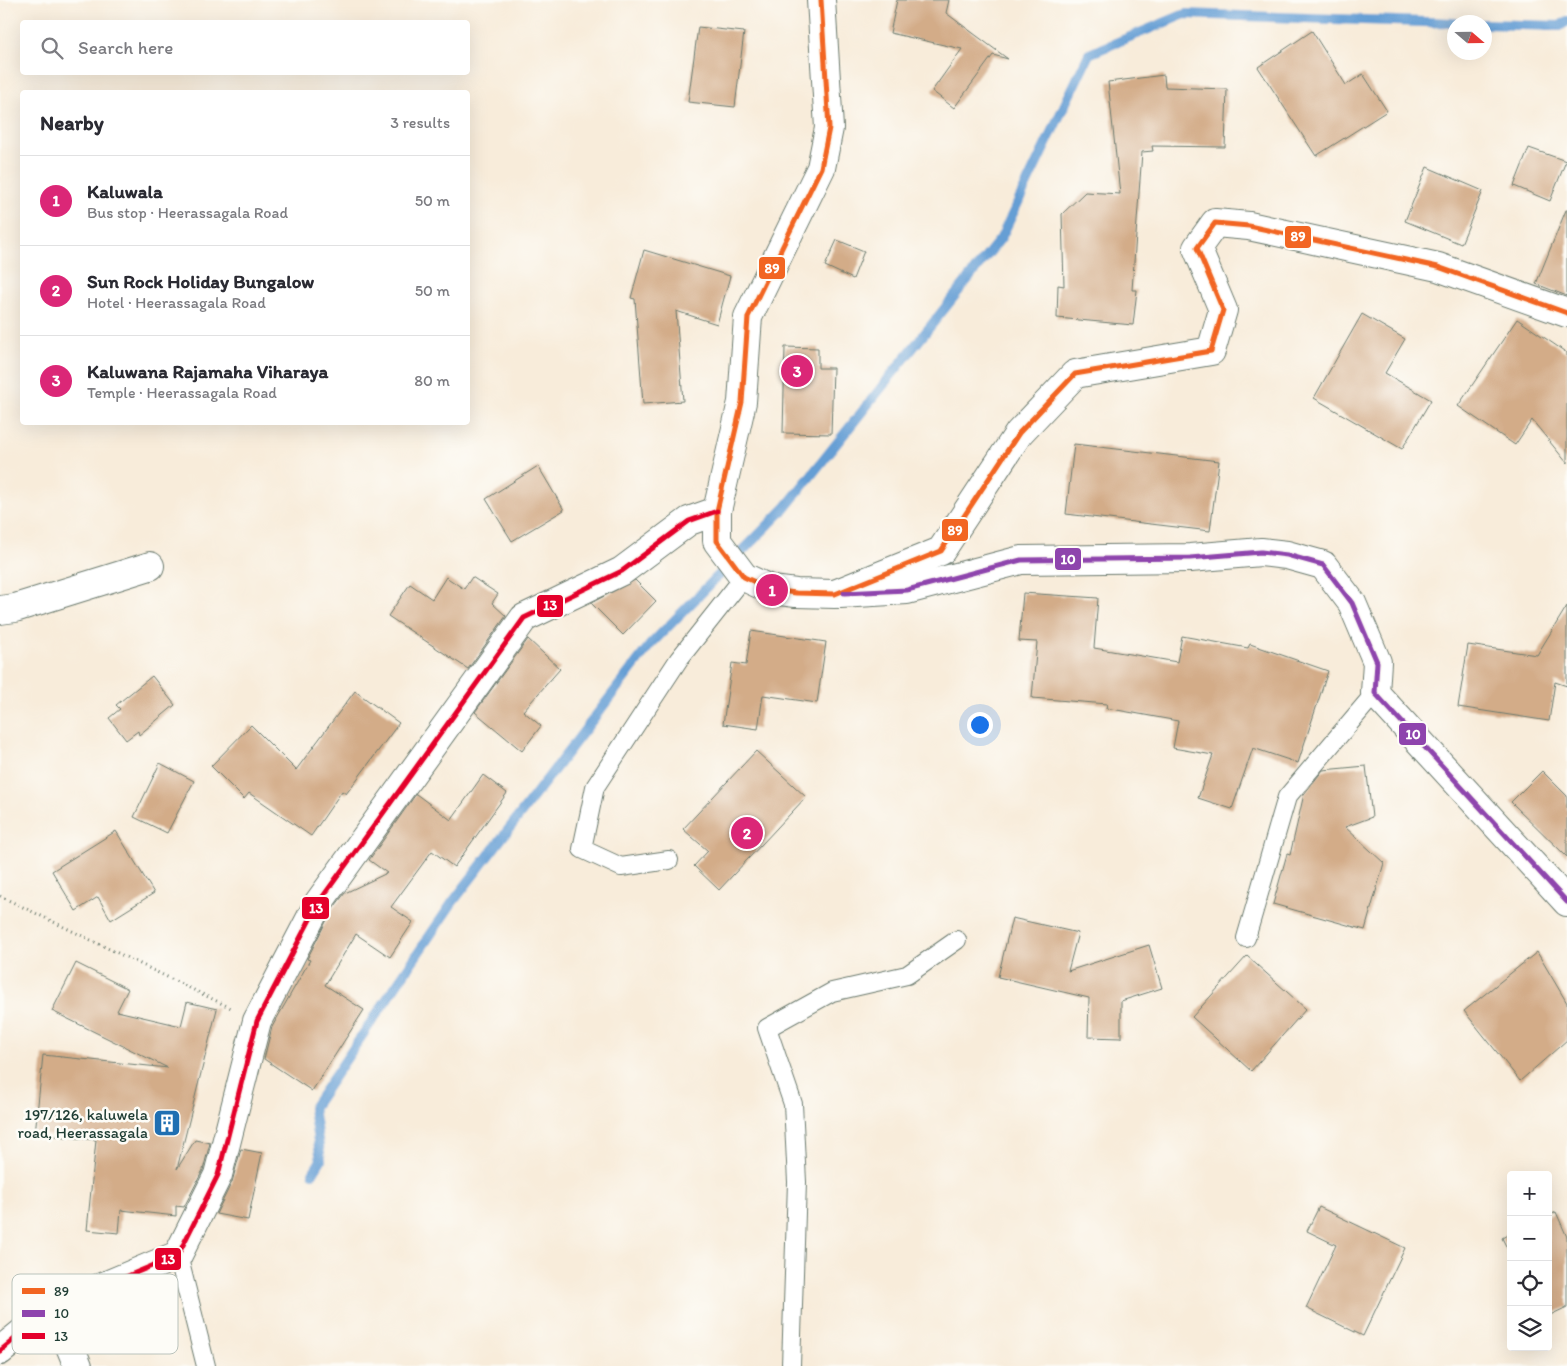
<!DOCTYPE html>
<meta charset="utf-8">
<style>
:root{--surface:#fff;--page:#f2f2f3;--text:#2b2b33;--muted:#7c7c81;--line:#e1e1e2;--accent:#db2777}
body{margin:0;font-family:Itim,sans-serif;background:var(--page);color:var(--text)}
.controls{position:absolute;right:15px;bottom:15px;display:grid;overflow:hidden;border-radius:5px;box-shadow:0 5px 20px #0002}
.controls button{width:45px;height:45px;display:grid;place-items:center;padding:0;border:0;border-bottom:1px solid var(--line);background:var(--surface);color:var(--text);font:25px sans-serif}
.compass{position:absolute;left:1447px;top:15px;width:45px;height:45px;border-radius:50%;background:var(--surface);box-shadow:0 5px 20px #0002;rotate:110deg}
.you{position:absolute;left:979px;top:724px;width:18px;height:18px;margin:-12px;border:4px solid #fff;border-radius:50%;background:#1a73e8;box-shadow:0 0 0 8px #1a73e833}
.badge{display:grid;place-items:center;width:32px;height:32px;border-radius:50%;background:var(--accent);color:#fff;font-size:16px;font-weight:700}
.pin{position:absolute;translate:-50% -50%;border:2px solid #fff;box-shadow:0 1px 5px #0006}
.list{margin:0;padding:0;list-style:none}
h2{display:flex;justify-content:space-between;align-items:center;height:65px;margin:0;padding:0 20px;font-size:21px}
h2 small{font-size:16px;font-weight:400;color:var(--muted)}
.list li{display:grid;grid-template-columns:32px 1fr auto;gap:15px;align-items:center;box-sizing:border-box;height:90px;padding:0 20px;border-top:1px solid var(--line)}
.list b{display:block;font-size:19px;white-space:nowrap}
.list p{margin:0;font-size:16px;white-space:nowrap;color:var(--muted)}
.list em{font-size:16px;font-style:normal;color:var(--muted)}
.icon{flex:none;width:28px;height:28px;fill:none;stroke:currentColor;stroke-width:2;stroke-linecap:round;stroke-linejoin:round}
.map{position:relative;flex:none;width:1567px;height:1366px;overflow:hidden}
.search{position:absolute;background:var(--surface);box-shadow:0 5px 20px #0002;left:20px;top:20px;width:450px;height:55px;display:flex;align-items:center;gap:12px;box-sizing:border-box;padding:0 18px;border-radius:5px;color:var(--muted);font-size:19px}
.panel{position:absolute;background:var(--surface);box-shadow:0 5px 20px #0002;left:20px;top:90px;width:450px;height:335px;border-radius:5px}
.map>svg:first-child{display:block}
</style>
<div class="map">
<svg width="1567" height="1366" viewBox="0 0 1567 1366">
<rect width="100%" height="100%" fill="#fdfcf7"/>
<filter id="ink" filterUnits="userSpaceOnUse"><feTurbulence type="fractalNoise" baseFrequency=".02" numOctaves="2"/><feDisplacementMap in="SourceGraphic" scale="10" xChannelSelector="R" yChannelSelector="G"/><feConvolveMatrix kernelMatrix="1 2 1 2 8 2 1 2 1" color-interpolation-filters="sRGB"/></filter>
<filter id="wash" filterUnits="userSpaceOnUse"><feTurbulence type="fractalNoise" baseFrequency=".0096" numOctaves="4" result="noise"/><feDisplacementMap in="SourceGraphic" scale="20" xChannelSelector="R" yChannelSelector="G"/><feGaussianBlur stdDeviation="1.12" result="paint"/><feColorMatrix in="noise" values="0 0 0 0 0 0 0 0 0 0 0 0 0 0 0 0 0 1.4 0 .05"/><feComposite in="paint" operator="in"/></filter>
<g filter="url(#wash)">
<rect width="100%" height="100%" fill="#f8ecda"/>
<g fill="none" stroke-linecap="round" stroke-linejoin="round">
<!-- stream -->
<g stroke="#659ed4" stroke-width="10">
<polyline points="1484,24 1560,26 1567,21"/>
<polyline points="313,1173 321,1160 313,1108 452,903 650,645 785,508 1001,238 1089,54 1185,14 1454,23"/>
</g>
</g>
<g id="blocks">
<!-- building -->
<g fill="#d3ac88">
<polygon points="897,0 949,0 946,13 1008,59 993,55 954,108 932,91 962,49 890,33"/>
<polygon points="698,27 744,32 735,107 688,102"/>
<polygon points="1312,31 1346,85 1363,74 1387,111 1316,156 1258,67"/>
<polygon points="1164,75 1165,87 1227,89 1225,147 1152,146 1153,151 1142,152 1132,290 1137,290 1133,325 1057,318 1058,285 1064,286 1062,214 1085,192 1120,194 1108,82"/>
<polygon points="1529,148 1566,161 1550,201 1514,186"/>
<polygon points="1427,167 1483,191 1461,244 1405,221"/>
<polygon points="1566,210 1567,210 1567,296 1536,284"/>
<polygon points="837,240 864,251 853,279 825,266"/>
<polygon points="644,250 730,276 717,324 676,311 683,401 643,404 635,299 631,298"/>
<polygon points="1362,314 1405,339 1385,373 1431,400 1402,449 1314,398"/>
<polygon points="1517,319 1567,353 1567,463 1532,420 1515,445 1458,406"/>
<polygon points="785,347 818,348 818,368 833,368 831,434 783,433"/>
<polygon points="1074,444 1219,461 1210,531 1066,514"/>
<polygon points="538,466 564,510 512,541 486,499"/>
<polygon points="446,577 464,589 472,577 498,594 492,603 506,616 468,669 388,616 410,584 432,599"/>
<polygon points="635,580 656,601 623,635 591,603"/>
<polygon points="1023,593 1098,598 1094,648 1177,662 1182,636 1248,648 1250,644 1328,671 1298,763 1253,748 1232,809 1198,798 1213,755 1173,748 1178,721 1106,708 1107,704 1032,698 1037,642 1019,641"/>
<polygon points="1567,606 1567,686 1555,682 1549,721 1458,707 1468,645 1537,655"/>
<polygon points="751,631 826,642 817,703 763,695 758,729 723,724 732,663 746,665"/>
<polygon points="528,639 560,669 523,711 541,726 522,751 475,712"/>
<polygon points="152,676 175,705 139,735 138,731 126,740 109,718 120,709 116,705"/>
<polygon points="355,691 399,723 346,794 342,791 311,836 249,793 244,799 211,766 251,725 296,770"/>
<polygon points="756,751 806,797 719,890 694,866 708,851 683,829"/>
<polygon points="160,763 194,781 167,833 134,817"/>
<polygon points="1366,766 1372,817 1345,827 1384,863 1365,930 1273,904 1287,854 1290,855 1304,794 1323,770"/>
<polygon points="1542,771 1567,796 1567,857 1511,802"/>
<polygon points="483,775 507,793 454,867 432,851 391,907 413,922 390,957 356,934 325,985 364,1010 312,1091 264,1059 272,1027 310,960 307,959 332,910 345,893 387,873 369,860 416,794 451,820"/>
<polygon points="116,831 154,893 111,920 98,897 76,911 52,871"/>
<polygon points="1012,918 1078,933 1068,971 1149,945 1162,988 1121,1001 1121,1038 1088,1037 1089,998 998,977"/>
<polygon points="1537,952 1567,1003 1567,1040 1520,1081 1464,1011"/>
<polygon points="1247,956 1306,1009 1251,1071 1192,1017"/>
<polygon points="76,963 128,989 117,1011 181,1026 187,1002 217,1009 177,1169 195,1140 210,1143 203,1170 184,1207 176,1206 176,1216 121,1210 119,1233 87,1230 96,1140 35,1134 43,1055 168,1068 52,1011"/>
<polygon points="241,1149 262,1153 248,1220 216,1214 232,1182"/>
<polygon points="1319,1207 1405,1248 1363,1336 1306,1308 1336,1245 1307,1231"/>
<polygon points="1556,1212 1567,1237 1567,1307 1548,1316 1548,1216"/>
<polygon points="1511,1233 1511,1256 1502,1238"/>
</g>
</g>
</g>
<g filter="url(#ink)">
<use href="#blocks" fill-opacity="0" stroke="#6b7a6e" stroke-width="1"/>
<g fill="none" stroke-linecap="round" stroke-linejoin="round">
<!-- service casing -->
<g stroke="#6b7a6e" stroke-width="20">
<g id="service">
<polyline points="669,860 621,867 582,849 595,787 679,659 744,577"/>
<polyline points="1246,938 1287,797 1375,693"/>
<polyline points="178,1255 206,1366"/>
<polyline points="791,1366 797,1182 793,1104 767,1028 832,992 907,975 957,940"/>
</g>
</g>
<!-- minor casing -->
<g stroke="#6b7a6e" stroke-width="30">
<g id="minor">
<polyline points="840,594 907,590 1021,560 1190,558 1261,552 1287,555 1323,565 1352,603 1377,662 1375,693 1567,902"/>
<polyline points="0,610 15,608 150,566"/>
<polyline points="54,1307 78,1366"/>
<polyline points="0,1351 54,1307 178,1255 218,1175 257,1021 319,902 524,618 622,571 689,521 717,511"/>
</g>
</g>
<!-- tertiary casing -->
<g stroke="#6b7a6e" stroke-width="30">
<polyline id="tertiary" points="821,0 829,128 821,168 748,317 742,402 717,511 717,541 744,577 772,590 796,593 835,594 941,551 1019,433 1075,374 1211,351 1223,310 1197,248 1215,223 1249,226 1438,267 1567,313"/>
</g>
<!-- path -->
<polyline stroke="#6b7a6e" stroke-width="3" stroke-dasharray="1 4" stroke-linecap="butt" points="0,896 231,1008"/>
<!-- service -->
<use href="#service" stroke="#fff" stroke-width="18"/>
<!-- minor -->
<use href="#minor" stroke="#fff" stroke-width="28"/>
<!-- tertiary -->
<use href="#tertiary" stroke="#fff" stroke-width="28"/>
<!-- bus-1 casing -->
<g stroke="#fdfcf7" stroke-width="9">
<polyline id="bus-1" points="821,0 829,128 821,168 748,317 742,402 717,511 717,541 744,577 772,590 796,593 835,594 941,551 1019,433 1075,374 1211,351 1223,310 1197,248 1215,223 1249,226 1438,267 1567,313"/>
</g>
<!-- bus-2 casing -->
<g stroke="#fdfcf7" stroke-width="9">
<polyline id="bus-2" points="844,593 907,590 1021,560 1190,558 1261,552 1287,555 1323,565 1352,603 1377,662 1375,693 1567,902"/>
</g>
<!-- bus-3 casing -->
<g stroke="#fdfcf7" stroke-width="9">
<polyline id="bus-3" points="0,1351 54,1307 178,1255 218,1175 257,1021 319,902 524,618 622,571 689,521 717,511"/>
</g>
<!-- bus-1 -->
<use href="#bus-1" stroke="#f26522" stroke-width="5"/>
<!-- bus-2 -->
<use href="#bus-2" stroke="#8e44ad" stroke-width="5"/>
<!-- bus-3 -->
<use href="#bus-3" stroke="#e4002b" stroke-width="5"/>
</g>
</g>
<!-- icons -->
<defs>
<g id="building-square" transform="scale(1.4375)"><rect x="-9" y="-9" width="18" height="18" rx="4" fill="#1f6fb2" stroke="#fdfcf7"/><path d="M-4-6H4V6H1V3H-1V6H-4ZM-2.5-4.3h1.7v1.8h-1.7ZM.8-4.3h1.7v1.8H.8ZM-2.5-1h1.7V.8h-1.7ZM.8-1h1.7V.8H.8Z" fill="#fff"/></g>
</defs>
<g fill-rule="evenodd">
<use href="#building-square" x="167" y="1123"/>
</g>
<g text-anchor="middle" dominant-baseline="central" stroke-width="5" stroke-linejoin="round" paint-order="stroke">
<!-- poi labels -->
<g font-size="16" fill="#1f3d34" stroke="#fdfcf7" text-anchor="end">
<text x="148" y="1114">197/126, kaluwela<tspan x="148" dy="18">road, Heerassagala</tspan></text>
</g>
</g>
<!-- legend -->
<rect x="12" y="1274" width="166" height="80" rx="8" fill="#fdfcf7" stroke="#bac3bc" stroke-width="1"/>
<rect x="22" y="1288" width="23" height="6" fill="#f26522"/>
<rect x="22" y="1310" width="23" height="7" fill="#8e44ad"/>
<rect x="22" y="1333" width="23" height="6" fill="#e4002b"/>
<g font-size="14" fill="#1f3d34">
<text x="54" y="1296">89</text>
<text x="54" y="1318">10</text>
<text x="54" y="1341">13</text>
</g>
<g stroke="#fdfcf7" stroke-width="2">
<rect x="1284" y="225" width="28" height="24" rx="5" fill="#f26522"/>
<rect x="758" y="256" width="28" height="24" rx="5" fill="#f26522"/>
<rect x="941" y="518" width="28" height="24" rx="5" fill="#f26522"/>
<rect x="1054" y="547" width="28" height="24" rx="5" fill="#8e44ad"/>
<rect x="536" y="594" width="28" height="24" rx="5" fill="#e4002b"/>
<rect x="1398" y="722" width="29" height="24" rx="5" fill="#8e44ad"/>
<rect x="301" y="896" width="29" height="24" rx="5" fill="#e4002b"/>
<rect x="154" y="1247" width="28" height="24" rx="5" fill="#e4002b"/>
</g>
<g font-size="14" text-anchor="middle" font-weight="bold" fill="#fff">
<text x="1298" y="241">89</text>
<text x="772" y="273">89</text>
<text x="955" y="535">89</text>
<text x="1068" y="564">10</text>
<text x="550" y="610">13</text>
<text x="1413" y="739">10</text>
<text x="316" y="913">13</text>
<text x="168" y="1264">13</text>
</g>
</svg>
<div class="controls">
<button>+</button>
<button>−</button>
<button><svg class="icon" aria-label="locate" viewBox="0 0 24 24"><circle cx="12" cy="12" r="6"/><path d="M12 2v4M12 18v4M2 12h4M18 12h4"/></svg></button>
<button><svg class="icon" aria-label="layers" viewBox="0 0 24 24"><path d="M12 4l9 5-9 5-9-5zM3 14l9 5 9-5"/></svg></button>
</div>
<svg class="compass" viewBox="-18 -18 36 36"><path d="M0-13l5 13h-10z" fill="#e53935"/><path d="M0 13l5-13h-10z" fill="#7c7c81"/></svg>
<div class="you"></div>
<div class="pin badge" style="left:772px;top:590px">1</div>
<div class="pin badge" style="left:747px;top:833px">2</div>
<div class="pin badge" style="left:797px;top:371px">3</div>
<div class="search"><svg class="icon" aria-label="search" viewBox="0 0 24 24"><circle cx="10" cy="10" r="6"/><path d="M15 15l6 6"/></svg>Search here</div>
<section class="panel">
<h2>Nearby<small>3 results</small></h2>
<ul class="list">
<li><span class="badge">1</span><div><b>Kaluwala</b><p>Bus stop · Heerassagala Road</p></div><em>50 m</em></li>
<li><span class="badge">2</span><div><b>Sun Rock Holiday Bungalow</b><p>Hotel · Heerassagala Road</p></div><em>50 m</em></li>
<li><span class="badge">3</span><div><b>Kaluwana Rajamaha Viharaya</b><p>Temple · Heerassagala Road</p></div><em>80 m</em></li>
</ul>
</section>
</div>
